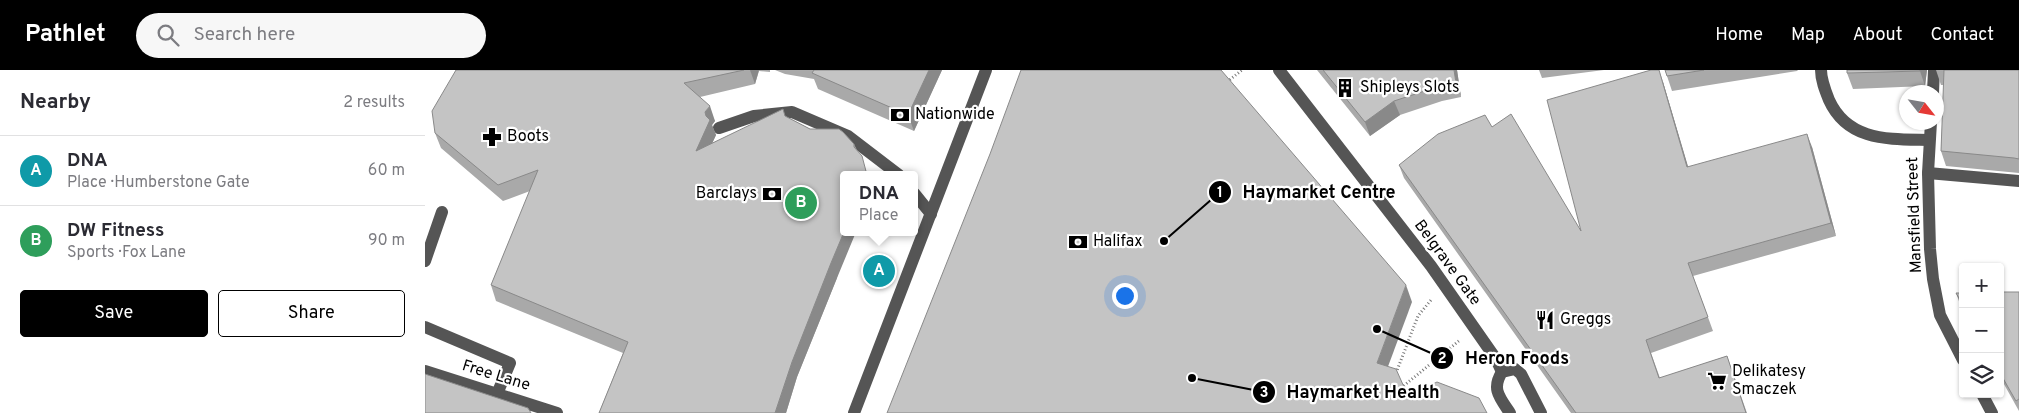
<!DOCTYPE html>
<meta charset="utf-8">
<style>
:root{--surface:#fff;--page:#f7f7f7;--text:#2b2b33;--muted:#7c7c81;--line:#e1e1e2;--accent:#000}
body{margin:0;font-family:Overpass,sans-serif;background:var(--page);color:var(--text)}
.controls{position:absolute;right:15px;bottom:15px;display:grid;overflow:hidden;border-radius:5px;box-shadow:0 1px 4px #0004}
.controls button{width:45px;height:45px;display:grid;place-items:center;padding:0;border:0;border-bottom:1px solid var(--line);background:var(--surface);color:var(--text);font:25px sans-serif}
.compass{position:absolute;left:1474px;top:15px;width:45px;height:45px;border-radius:50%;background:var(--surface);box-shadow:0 1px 4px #0004;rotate:121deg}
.you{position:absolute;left:699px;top:225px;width:18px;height:18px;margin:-12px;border:4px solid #fff;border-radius:50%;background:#1a73e8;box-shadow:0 0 0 8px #1a73e833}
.badge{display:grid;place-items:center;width:32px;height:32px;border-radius:50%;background:var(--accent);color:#fff;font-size:16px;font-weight:700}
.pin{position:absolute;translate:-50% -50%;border:2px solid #fff;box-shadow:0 1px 5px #0006}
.popup{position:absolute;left:415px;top:101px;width:78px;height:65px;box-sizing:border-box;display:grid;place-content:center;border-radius:5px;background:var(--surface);filter:drop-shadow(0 1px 4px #0005);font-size:16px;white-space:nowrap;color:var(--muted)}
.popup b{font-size:19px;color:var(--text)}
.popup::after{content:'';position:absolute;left:50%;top:100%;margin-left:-10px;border:10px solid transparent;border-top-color:var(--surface)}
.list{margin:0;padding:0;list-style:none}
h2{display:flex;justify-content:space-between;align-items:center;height:65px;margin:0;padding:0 20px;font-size:21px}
h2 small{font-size:16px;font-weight:400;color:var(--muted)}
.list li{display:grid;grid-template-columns:32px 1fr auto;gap:15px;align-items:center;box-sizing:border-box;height:70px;padding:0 20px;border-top:1px solid var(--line)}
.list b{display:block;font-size:19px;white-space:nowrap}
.list p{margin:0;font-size:16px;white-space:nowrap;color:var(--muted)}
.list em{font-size:16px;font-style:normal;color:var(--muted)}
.actions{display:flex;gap:10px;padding:15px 20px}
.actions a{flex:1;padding:11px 0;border:1px solid var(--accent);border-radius:5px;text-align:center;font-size:18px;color:var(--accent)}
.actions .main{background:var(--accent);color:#fff}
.icon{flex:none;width:28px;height:28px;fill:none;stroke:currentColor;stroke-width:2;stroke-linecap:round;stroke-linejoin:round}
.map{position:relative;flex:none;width:1594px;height:343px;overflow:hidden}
header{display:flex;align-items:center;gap:30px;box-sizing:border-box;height:70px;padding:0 25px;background:var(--accent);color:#fff}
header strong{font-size:24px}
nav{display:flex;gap:28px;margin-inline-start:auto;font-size:18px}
.search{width:350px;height:45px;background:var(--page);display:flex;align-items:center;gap:12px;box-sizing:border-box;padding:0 18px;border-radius:28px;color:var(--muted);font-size:19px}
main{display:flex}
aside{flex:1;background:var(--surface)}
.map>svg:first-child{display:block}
</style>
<header>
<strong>Pathlet</strong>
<div class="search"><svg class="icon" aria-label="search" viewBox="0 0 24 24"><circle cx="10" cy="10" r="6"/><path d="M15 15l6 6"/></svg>Search here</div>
<nav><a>Home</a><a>Map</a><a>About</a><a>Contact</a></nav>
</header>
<main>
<aside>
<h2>Nearby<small>2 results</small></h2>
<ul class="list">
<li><span class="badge" style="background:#0f9aa8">A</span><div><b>DNA</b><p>Place · Humberstone Gate</p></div><em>60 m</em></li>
<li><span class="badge" style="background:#2e9e5b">B</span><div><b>DW Fitness</b><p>Sports · Fox Lane</p></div><em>90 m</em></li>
</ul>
<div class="actions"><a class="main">Save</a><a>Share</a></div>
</aside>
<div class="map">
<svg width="1594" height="343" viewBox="0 0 1594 343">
<rect width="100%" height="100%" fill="#fff"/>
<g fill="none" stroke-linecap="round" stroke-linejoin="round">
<!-- path -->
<g stroke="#777" stroke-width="3" stroke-dasharray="1 2.5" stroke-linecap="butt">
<polyline points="802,12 817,0"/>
<polyline points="971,303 993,246 1006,230"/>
<polyline points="976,318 1035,270"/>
</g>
<!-- minor -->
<g stroke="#555" stroke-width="12">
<polyline points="854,0 1006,196 1071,289 1077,302"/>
<path d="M1396,0C1396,10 1400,20 1404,30C1423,72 1465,69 1504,70"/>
<polyline points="1508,22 1509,0"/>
<polyline points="1506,52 1503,103 1505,179 1508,209 1515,245 1538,290"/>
<polyline points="294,58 329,46 367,42 423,66 474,105"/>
<polyline points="1503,103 1594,111"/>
<polyline points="489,123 506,144"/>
<polyline points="0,191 17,142"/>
<polyline points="0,257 85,293 72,324"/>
<polyline points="0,301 132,343"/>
<polyline points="1557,324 1567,343"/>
<polyline points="429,343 561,0"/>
<path d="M1085,343C1075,328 1066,319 1077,302L1090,299L1096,304L1116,343"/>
</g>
</g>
<!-- wall -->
<g fill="#a9a9a9">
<polygon points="31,0 345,0 345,2 334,1 330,14 275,27 290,51 287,55 291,65 287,73 360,46 385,59 429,74 432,80 412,208 372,307 361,343 174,343 198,283 71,231 66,215 105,121 78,131 16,78 10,63"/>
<polygon points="350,0 517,0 489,61 393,19 389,9 360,4"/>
<polygon points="892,0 1032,0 1036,27 1017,31 975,45 945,66"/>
<polygon points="1114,0 1179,0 1117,8"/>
<polygon points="1240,0 1373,0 1372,1 1247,21"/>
<polygon points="1502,0 1500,16 1428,19 1422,3"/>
<polygon points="1511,0 1594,0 1594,103 1521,96 1516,81 1519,15 1516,15"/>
<polygon points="1238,12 1263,97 1387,77 1411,166 1268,206 1288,261 1226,283 1235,308 1302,286 1322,343 1146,343 979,108 974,95 1156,161"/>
<polygon points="1575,222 1594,222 1594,341 1575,307"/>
<polygon points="1531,223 1538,223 1538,240 1536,237"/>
</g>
<!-- shaded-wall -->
<g fill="#898989">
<polygon points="325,0 334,0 330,14"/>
<polygon points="504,0 517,0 489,61 483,45"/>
<polygon points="1029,0 1032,0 1036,27 1031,13"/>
<polygon points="1234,0 1238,12 1267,110 1262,97"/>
<polygon points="1495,0 1502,0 1500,16 1495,1"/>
<polygon points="969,31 975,45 945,66 940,52"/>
<polygon points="285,36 290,51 287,55 291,65 277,96 271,81 281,46 280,42"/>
<polygon points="1382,64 1387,77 1411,166 1406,153"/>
<polygon points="419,162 431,162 412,208 372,307 361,343 350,343 367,292 406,193"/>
<polygon points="981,215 987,232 958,310 952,293"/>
</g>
<!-- building -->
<g fill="#c4c4c4" stroke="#898989">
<polygon points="31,0 319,0 259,13 285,36 280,42 281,46 285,50 271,81 358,39 360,46 385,59 414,59 418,62 429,74 429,77 437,86 442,105 419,105 419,162 406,193 367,292 350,343 174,343 203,272 66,215 113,100 73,115 10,63 7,41"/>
<polygon points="389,0 504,0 483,45 387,3"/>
<polygon points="596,0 796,0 981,215 952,293 971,299 983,326 1012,312 1054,328 1062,343 462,343 565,84"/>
<polygon points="898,0 1029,0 1031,13 1012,17 969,31 940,52"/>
<polygon points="1226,0 1234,0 1262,97 1382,64 1406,153 1263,193 1283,247 1221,270 1234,308 1302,286 1321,343 1151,343 974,95 1013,64 1060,45 1067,57 1086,44 1156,161 1122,30"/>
<polygon points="1240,0 1279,0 1242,6"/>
<polygon points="1422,0 1495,0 1495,1 1422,3"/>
<polygon points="1519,0 1594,0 1594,89 1589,88 1516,81"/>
<polygon points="1575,222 1594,222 1594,329 1591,331 1575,303"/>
<polygon points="1531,223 1538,223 1538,235"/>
<polygon points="0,304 103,338 106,343 0,343"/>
</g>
<!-- icons -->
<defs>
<g id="building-bare" transform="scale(1.5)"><path d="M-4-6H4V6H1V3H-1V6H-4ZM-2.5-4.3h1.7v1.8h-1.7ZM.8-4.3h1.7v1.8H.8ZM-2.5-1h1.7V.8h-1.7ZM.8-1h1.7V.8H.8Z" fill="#000" stroke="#fff" stroke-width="2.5" paint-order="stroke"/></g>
<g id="bank-bare" transform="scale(1.5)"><path d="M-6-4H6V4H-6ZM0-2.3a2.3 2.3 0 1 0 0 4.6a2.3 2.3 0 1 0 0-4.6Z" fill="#000" stroke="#fff" stroke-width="2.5" paint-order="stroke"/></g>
<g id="pharmacy-bare" transform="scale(1.5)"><path d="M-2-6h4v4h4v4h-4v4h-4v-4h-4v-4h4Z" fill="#000" stroke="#fff" stroke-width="2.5" paint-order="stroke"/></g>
<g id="restaurant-bare" transform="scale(1.5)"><path d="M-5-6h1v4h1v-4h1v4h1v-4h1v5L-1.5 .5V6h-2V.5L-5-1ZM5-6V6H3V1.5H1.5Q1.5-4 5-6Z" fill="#000" stroke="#fff" stroke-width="2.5" paint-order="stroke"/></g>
<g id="supermarket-bare" transform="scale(1.5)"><path d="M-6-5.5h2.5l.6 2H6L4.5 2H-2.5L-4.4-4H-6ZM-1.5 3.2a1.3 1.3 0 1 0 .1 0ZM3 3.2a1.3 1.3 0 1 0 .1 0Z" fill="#000" stroke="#fff" stroke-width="2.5" paint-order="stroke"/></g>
</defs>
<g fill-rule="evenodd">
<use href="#building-bare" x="920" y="18"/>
<use href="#bank-bare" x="475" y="45"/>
<use href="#pharmacy-bare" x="67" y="67"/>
<use href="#bank-bare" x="347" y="124"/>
<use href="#bank-bare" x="653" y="172"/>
<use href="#restaurant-bare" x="1120" y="250"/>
<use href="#supermarket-bare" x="1292" y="311"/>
</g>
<g text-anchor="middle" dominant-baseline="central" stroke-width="4.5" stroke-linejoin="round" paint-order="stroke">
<!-- poi labels -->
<g font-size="16" fill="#000" stroke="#fff" text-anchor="start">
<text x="935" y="18">Shipleys Slots</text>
<text x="490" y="45">Nationwide</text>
<text x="82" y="67">Boots</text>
<text x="332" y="124" text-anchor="end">Barclays</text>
<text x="668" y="172">Halifax</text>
<text x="1135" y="250">Greggs</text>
<text x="1307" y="302">Delikatesy<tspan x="1307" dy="18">Smaczek</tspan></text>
</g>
<!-- street labels -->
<g font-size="16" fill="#000" stroke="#fff">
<text transform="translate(1490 145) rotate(-92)">Mansfield Street</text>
<text transform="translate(1022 193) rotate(54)">Belgrave Gate</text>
<text transform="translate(71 306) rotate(17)">Free Lane</text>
</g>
</g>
<!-- callouts -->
<path fill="none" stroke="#000" stroke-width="2" d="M739 171L795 122M952 259L1017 288M767 308L839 322"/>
<g fill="#000" stroke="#fff" stroke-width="2">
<circle cx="739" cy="171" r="5"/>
<circle cx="952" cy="259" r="5"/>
<circle cx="767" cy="308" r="5"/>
<circle cx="795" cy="122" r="12"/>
<circle cx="1017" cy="288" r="12"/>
<circle cx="839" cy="322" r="12"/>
</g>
<g font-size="15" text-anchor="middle" font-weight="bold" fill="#fff">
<text x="795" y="127">1</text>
<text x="1017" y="293">2</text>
<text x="839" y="327">3</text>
</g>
<g font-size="18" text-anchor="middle" font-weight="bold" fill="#000" stroke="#fff" stroke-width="4.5" stroke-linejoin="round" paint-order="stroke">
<text x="894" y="128">Haymarket Centre</text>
<text x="1092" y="294">Heron Foods</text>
<text x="938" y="328">Haymarket Health</text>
</g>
</svg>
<div class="controls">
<button>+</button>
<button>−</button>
<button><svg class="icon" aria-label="layers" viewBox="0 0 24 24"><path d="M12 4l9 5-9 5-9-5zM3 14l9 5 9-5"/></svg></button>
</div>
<svg class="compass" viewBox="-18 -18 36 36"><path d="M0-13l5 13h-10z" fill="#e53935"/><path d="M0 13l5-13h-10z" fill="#7c7c81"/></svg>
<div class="you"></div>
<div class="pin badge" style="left:454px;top:201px;background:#0f9aa8">A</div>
<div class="popup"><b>DNA</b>Place</div>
<div class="pin badge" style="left:376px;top:133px;background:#2e9e5b">B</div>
</div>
</main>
